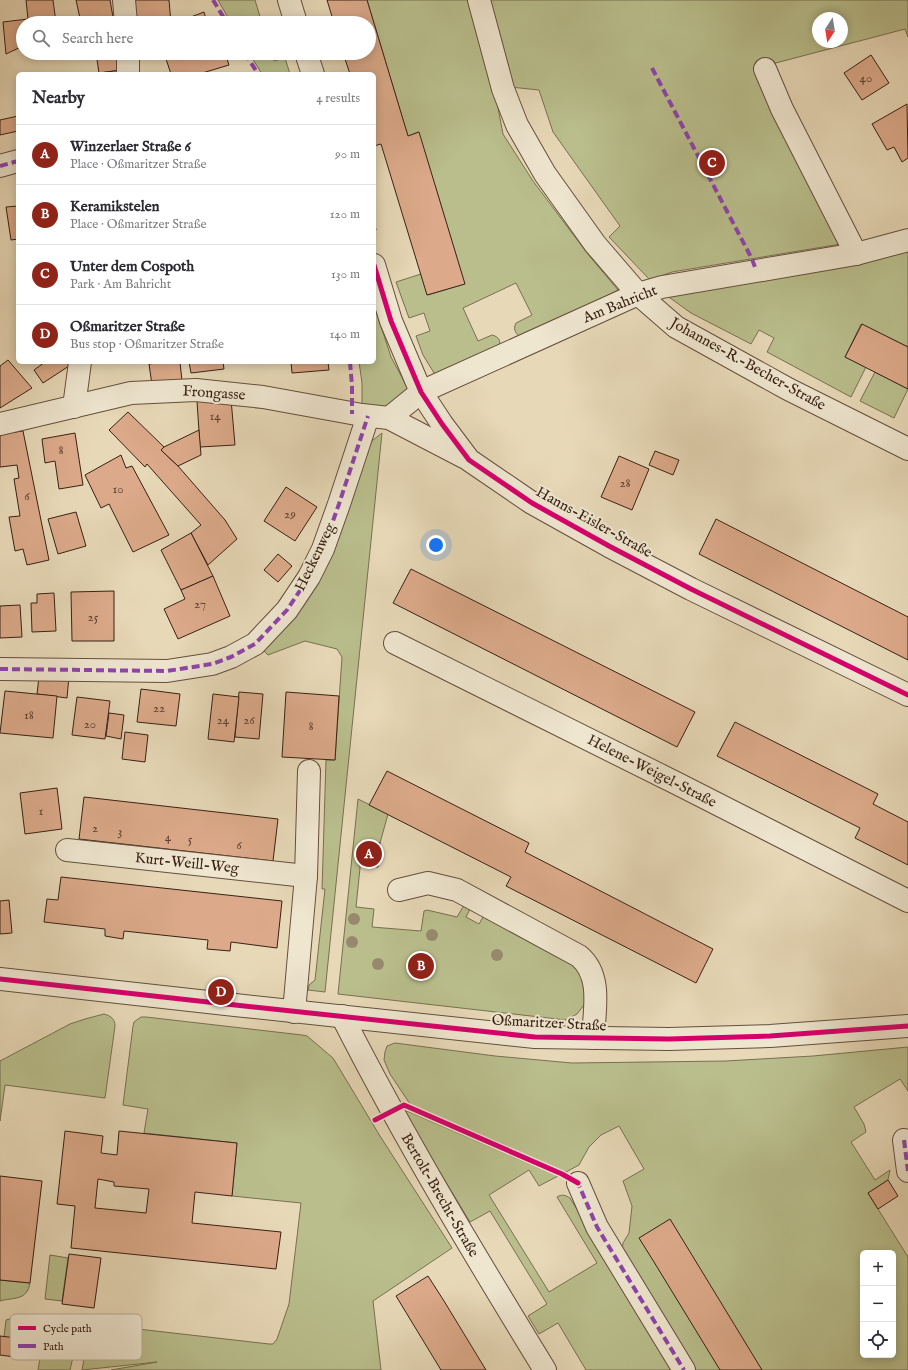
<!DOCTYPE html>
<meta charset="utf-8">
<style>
:root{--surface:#fff;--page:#f7f7f7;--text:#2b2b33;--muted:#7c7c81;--line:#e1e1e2;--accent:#8f2418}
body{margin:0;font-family:"IM FELL English",serif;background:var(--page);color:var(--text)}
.controls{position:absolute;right:12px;bottom:12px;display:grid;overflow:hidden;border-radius:6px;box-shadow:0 2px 10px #0003}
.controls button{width:36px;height:36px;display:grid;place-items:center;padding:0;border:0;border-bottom:1px solid var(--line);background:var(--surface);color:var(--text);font:20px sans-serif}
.compass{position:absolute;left:812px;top:12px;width:36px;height:36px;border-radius:50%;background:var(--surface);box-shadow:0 2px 10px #0003;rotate:192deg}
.you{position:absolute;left:436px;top:545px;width:14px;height:14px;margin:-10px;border:3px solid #fff;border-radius:50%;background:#1a73e8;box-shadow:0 0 0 6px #1a73e833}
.badge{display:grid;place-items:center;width:26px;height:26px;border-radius:50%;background:var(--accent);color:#fff;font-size:13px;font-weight:700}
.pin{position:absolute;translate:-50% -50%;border:2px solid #fff;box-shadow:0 1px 4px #0006}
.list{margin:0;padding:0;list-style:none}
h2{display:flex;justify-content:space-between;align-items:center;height:52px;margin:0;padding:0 16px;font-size:17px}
h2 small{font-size:13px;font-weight:400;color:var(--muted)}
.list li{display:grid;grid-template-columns:26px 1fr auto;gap:12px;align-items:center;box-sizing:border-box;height:60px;padding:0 16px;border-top:1px solid var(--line)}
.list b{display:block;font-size:15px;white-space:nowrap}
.list p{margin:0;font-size:13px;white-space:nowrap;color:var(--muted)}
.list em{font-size:13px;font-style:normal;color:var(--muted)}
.icon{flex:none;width:22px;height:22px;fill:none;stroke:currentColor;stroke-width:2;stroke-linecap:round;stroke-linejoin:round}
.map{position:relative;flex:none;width:908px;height:1370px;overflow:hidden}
.search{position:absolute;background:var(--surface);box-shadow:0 2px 10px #0003;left:16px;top:16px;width:360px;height:44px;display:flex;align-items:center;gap:10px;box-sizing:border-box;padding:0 14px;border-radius:22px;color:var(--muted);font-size:15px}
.panel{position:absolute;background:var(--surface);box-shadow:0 2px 10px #0003;left:16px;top:72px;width:360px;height:292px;border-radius:6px}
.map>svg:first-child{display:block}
</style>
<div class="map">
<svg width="908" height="1370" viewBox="0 0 908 1370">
<rect width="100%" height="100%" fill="#e7d8b7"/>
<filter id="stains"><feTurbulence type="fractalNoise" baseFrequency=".005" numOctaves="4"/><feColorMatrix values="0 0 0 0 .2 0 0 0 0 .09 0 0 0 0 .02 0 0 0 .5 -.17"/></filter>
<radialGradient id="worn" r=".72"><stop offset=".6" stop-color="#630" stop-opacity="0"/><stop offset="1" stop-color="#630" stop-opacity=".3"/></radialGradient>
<!-- green -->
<g fill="#b9be8c" stroke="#787050" fill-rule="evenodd">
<polygon points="218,0 255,0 262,23 231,23"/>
<path d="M367,0H473L495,92L503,134L533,181L587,253L618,290L565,318L519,336C515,332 513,329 516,323L532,315L516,283L463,308L478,341L492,335C500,337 501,342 499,349L437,378L423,355L416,336L430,331L424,313L409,318L396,282L421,274L428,295L464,284L418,132L408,136Z"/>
<path d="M486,0H908V37L905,29L768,65L859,241L672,272L650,280L609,237L620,226L553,132L539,90L510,87ZM818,18H842V42H818Z"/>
<polygon points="249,53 271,53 274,61 285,58 290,74 262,74"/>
<polygon points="908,246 908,347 861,324 845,357 866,367 851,397 767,352 774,338 759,330 751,344 691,313 666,295"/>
<polygon points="374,305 391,357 407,387 406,396 394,409 362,404 362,383 359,362 374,362"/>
<polygon points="875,372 908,389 894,418 860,401"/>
<polygon points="382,433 325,992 308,990 309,985 315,980 325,889 322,889 326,760 335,760 342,657 337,649 305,641 268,655 262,649 367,447 373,440"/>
<polygon points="358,799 388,814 380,843 361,843 360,868 356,907 374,909 372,927 421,931 424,911 427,910 457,917 466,902 472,905 466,917 479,924 486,912 565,954 584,977 587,993 584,1005 577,1014 566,1020 338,994"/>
<path d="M104,1014C111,1016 115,1019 115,1026L105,1098L5,1085L0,1121V1061L70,1024L85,1019Z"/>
<polygon points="141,1017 146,1017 302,1035 307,1036 333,1058 380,1136 452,1248 373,1301 381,1370 111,1370 157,1362 82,1370 89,1332 91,1328 95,1325 103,1325 269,1344 273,1344 277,1339 289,1304 301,1203 232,1196 237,1143 144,1133 148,1109 123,1105 133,1026 134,1022"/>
<path d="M395,1043L495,1056L572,1063L726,1061L813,1056L908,1047V1091L900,1079L854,1107L864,1124L866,1132L851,1142L875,1180L890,1170L888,1180L868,1193L908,1257V1370H690L622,1251L623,1243L629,1233L632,1206L623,1181L644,1169L619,1126L601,1135L589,1147L579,1165L566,1172L410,1104L390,1074L384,1060L385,1052L387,1046ZM863,1253H893V1355H863Z"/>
<path d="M407,1111L558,1176L539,1186L529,1170L489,1195L549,1292L597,1263L557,1197C562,1194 565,1195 570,1198L676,1370H586L558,1323L539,1334L528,1316L547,1304L490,1211L470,1222L404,1113Z"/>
<polygon points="50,1255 68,1258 62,1301 45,1299"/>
<path d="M0,1280L30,1283C27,1301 14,1297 0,1301Z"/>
<polygon points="13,1318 32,1319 30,1343 4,1337 6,1320"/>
<polygon points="39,1318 77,1323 75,1348 70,1370 38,1370 40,1358 36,1357"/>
</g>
<!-- building -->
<g fill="#dcaa8a" stroke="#382114" fill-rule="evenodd">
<polygon points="26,0 53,0 56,23 23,23 23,46 6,54 3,22 28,19"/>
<polygon points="76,0 110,0 114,23 81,23"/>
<polygon points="132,0 169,0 171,23 134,23"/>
<polygon points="327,0 367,0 408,136 419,132 465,284 427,295 381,144 374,146 374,74 350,74 343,53 369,53 369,23 334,23"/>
<polygon points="204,12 207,23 184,23 183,20"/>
<polygon points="96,53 119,53 122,70 99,73"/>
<polygon points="175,53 225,53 229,65 199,74 171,74 165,56"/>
<polygon points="871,55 889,83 862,100 844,73"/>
<polygon points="122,70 121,74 89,74 99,73"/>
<polygon points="907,104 908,158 902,162 894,147 887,150 872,124"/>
<polygon points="18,116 18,131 0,135 0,120"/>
<polygon points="18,206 18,239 11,240 6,207"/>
<polygon points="862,324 908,347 908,389 845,357"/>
<polygon points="8,360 32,388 0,408 0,366"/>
<polygon points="45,362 67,362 69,366 43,383 34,370"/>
<polygon points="163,362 180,362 182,381 152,385 149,364"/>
<polygon points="189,362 223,362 224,369 191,373"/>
<polygon points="291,362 328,362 329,370 292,373"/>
<polygon points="231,399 235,445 200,447 197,401"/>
<polygon points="128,412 164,447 161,450 178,466 225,520 237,539 208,565 191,533 201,525 147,464 145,467 109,430"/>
<polygon points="199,430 201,455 178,466 161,450 164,447"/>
<polygon points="23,431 49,560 27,565 23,549 15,551 9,517 20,516 14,479 19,478 17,465 0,467 0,434"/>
<polygon points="75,433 83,485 59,489 55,461 45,463 42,439"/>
<polygon points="655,451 679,460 673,475 649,465"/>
<polygon points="121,455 126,468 132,466 169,535 133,552 109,504 101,508 85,475"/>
<polygon points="619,456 649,469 632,510 601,497"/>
<polygon points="286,487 317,507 295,541 264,521"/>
<polygon points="76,512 86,546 58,554 48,519"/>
<polygon points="716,519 908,617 908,660 699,554"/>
<polygon points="191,533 213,576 181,590 161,550"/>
<polygon points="278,554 292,566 278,582 264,570"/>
<polygon points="411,569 695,712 677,747 393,603"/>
<polygon points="213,576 230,616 178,639 164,609 185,599 181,590"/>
<polygon points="114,591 114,641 72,641 71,592"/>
<polygon points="54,593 56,631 32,632 31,603 37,603 37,594"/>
<polygon points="20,605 22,637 0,638 0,606"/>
<polygon points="69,676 67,698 37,694 39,677"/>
<polygon points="141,689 180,694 176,726 137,722"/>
<polygon points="5,691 57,696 53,738 0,733"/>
<polygon points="239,692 263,694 259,739 235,737"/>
<polygon points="286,692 339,696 335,760 282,757"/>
<polygon points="213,694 239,697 234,742 208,739"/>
<polygon points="77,697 110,701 105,739 72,735"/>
<polygon points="109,713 124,715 121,739 106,736"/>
<polygon points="735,722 878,794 873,804 908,822 908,865 855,838 860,828 717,756"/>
<polygon points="125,732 148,735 145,762 122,759"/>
<polygon points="387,771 529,843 525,852 713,949 696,983 506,886 511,877 369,805"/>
<polygon points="57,788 62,829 25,834 20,793"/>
<polygon points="84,797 278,819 273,861 79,839"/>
<polygon points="361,842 380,843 378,867 359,865"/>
<polygon points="61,877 282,901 277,948 231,942 230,951 207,949 208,940 124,931 123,939 105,936 105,929 44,922 47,899 58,900"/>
<polygon points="9,900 12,933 0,934 0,901"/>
<path d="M65,1131L103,1136L101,1153L117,1155L119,1131L237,1143L232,1196L195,1192L192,1223L281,1232L276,1269L71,1248L75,1206L57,1204ZM98,1179L114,1182V1186L149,1189L146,1213L95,1208Z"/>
<polygon points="0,1176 42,1181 30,1283 0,1280"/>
<polygon points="888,1180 898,1196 878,1209 868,1193"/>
<polygon points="670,1219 762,1370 720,1370 654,1262 639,1238"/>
<polygon points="69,1254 101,1258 94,1308 62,1304"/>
<polygon points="428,1276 444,1301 486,1370 441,1370 396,1296"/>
<polygon points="0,1336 25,1339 22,1358 0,1355"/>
</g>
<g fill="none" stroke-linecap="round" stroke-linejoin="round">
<!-- minor casing -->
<g stroke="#644f3d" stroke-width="24">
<g id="minor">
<polyline points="124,0 126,23"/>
<polyline points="289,0 296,23"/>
<polyline points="479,0 503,89 517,125 545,174 595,244 638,294 676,327 788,389 908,449"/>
<polyline points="128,53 128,74"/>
<polyline points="306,53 313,74"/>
<polyline points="765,69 782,109 856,254"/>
<polyline points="0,166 18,161"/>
<polyline points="374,265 391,321 421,392 442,424 469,460 532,503 609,546 691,589 908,695"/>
<polyline points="74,407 80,362"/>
<polyline points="389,418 421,392 638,294 662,287 856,254 908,240"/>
<polyline points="0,424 131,393 196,390 263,397 362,415 389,418 464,457"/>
<polyline points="395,643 678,784 908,901"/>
<polyline points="0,669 167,671 212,664 231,657 255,644 287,610 309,577 323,549 339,504 368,416"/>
<polyline points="67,850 306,876"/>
<path d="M399,890L428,883L457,890L579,956C603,976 594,1011 593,1038"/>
<polyline points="0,979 235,1005 535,1037 669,1039 770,1036 908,1026"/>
<polyline points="294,1012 306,876 309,771"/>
<path d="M342,1016C404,1138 474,1254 545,1370"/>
<polyline points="904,1140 908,1171"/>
<polyline points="578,1183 597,1227 684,1370"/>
</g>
</g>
<!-- minor -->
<use href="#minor" stroke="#efe6d0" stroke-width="22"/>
<!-- quiet -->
<g stroke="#8e44ad" stroke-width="4" stroke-dasharray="8 4" stroke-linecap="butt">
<polyline points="213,0 227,23"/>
<polyline points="245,53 258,74"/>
<polyline points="652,68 752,259 756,270"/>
<polyline points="0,166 18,161"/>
<polyline points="374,229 376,228"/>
<polyline points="350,362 352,386 352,414"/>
<polyline points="0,669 167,671 212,664 231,657 255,644 287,610 309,577 323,549 339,504 368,416"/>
<polyline points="904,1140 908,1171"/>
<polyline points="575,1182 578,1183 597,1227 684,1370"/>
</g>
<!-- cycleway casing -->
<g stroke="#efe6d0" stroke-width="8">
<g id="cycleway">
<polyline points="374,265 391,321 421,392 442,424 469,460 532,503 609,546 691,589 908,695"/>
<polyline points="0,979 235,1005 535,1037 669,1039 770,1036 908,1026"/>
<polyline points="375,1120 404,1105 562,1174 578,1183"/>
</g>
</g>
<!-- cycleway -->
<use href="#cycleway" stroke="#d6006c" stroke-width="5"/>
</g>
<!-- trees -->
<g fill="#98896e">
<circle cx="354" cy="919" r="6"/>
<circle cx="432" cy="935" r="6"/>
<circle cx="352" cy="942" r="6"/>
<circle cx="497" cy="955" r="6"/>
<circle cx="378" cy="964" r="6"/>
</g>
<g text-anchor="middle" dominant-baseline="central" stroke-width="4" stroke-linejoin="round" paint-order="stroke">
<!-- number labels -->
<g font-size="13" fill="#614332">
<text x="866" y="78">40</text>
<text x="215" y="416">14</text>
<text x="61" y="450">8</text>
<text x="625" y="483">28</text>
<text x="118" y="489">10</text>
<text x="27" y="496">6</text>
<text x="290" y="514">29</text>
<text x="200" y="604">27</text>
<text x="93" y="617">25</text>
<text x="159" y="708">22</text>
<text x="29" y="715">18</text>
<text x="223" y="720">24</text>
<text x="249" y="720">26</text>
<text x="90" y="724">20</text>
<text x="311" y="726">8</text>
<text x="41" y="811">1</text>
<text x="95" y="828">2</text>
<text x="120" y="831">3</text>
<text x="168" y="837">4</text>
<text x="190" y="839">5</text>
<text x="239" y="845">6</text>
</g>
<!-- street labels -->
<g font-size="15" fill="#382114" stroke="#efe6d0">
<text transform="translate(620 304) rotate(-22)">Am Bahricht</text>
<text transform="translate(748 364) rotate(29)">Johannes-R.-Becher-Straße</text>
<text transform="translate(214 393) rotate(4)">Frongasse</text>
<text transform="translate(594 522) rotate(29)">Hanns-Eisler-Straße</text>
<text transform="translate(315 557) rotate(-64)">Heckenweg</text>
<text transform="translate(652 771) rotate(27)">Helene-Weigel-Straße</text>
<text transform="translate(187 863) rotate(6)">Kurt-Weill-Weg</text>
<text transform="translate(549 1023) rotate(3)">Oßmaritzer Straße</text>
<text transform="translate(440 1195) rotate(60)">Bertolt-Brecht-Straße</text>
</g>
</g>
<!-- legend -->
<rect x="10" y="1314" width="132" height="46" rx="6" fill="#efe6d0" stroke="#b8ab98" stroke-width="1"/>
<rect x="18" y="1326" width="18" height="4" fill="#d6006c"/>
<rect x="18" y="1344" width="18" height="4" fill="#8e44ad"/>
<g font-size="11" fill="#382114">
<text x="43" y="1332">Cycle path</text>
<text x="43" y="1350">Path</text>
</g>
<rect width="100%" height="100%" filter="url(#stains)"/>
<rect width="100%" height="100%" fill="url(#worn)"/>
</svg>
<div class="controls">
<button>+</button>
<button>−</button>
<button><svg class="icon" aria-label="locate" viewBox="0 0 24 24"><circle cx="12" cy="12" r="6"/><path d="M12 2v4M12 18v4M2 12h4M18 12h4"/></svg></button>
</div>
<svg class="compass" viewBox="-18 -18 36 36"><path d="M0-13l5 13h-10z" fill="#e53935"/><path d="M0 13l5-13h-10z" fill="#7c7c81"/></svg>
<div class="you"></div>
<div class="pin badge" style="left:369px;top:854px">A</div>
<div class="pin badge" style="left:421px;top:966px">B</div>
<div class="pin badge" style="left:712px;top:163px">C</div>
<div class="pin badge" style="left:221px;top:992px">D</div>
<div class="search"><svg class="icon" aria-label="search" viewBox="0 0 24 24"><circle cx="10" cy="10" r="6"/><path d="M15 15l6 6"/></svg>Search here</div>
<section class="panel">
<h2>Nearby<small>4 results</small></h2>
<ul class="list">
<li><span class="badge">A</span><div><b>Winzerlaer Straße 6</b><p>Place · Oßmaritzer Straße</p></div><em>90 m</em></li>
<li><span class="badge">B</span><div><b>Keramikstelen</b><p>Place · Oßmaritzer Straße</p></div><em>120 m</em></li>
<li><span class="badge">C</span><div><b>Unter dem Cospoth</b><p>Park · Am Bahricht</p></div><em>130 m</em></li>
<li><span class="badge">D</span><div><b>Oßmaritzer Straße</b><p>Bus stop · Oßmaritzer Straße</p></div><em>140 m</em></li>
</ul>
</section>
</div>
